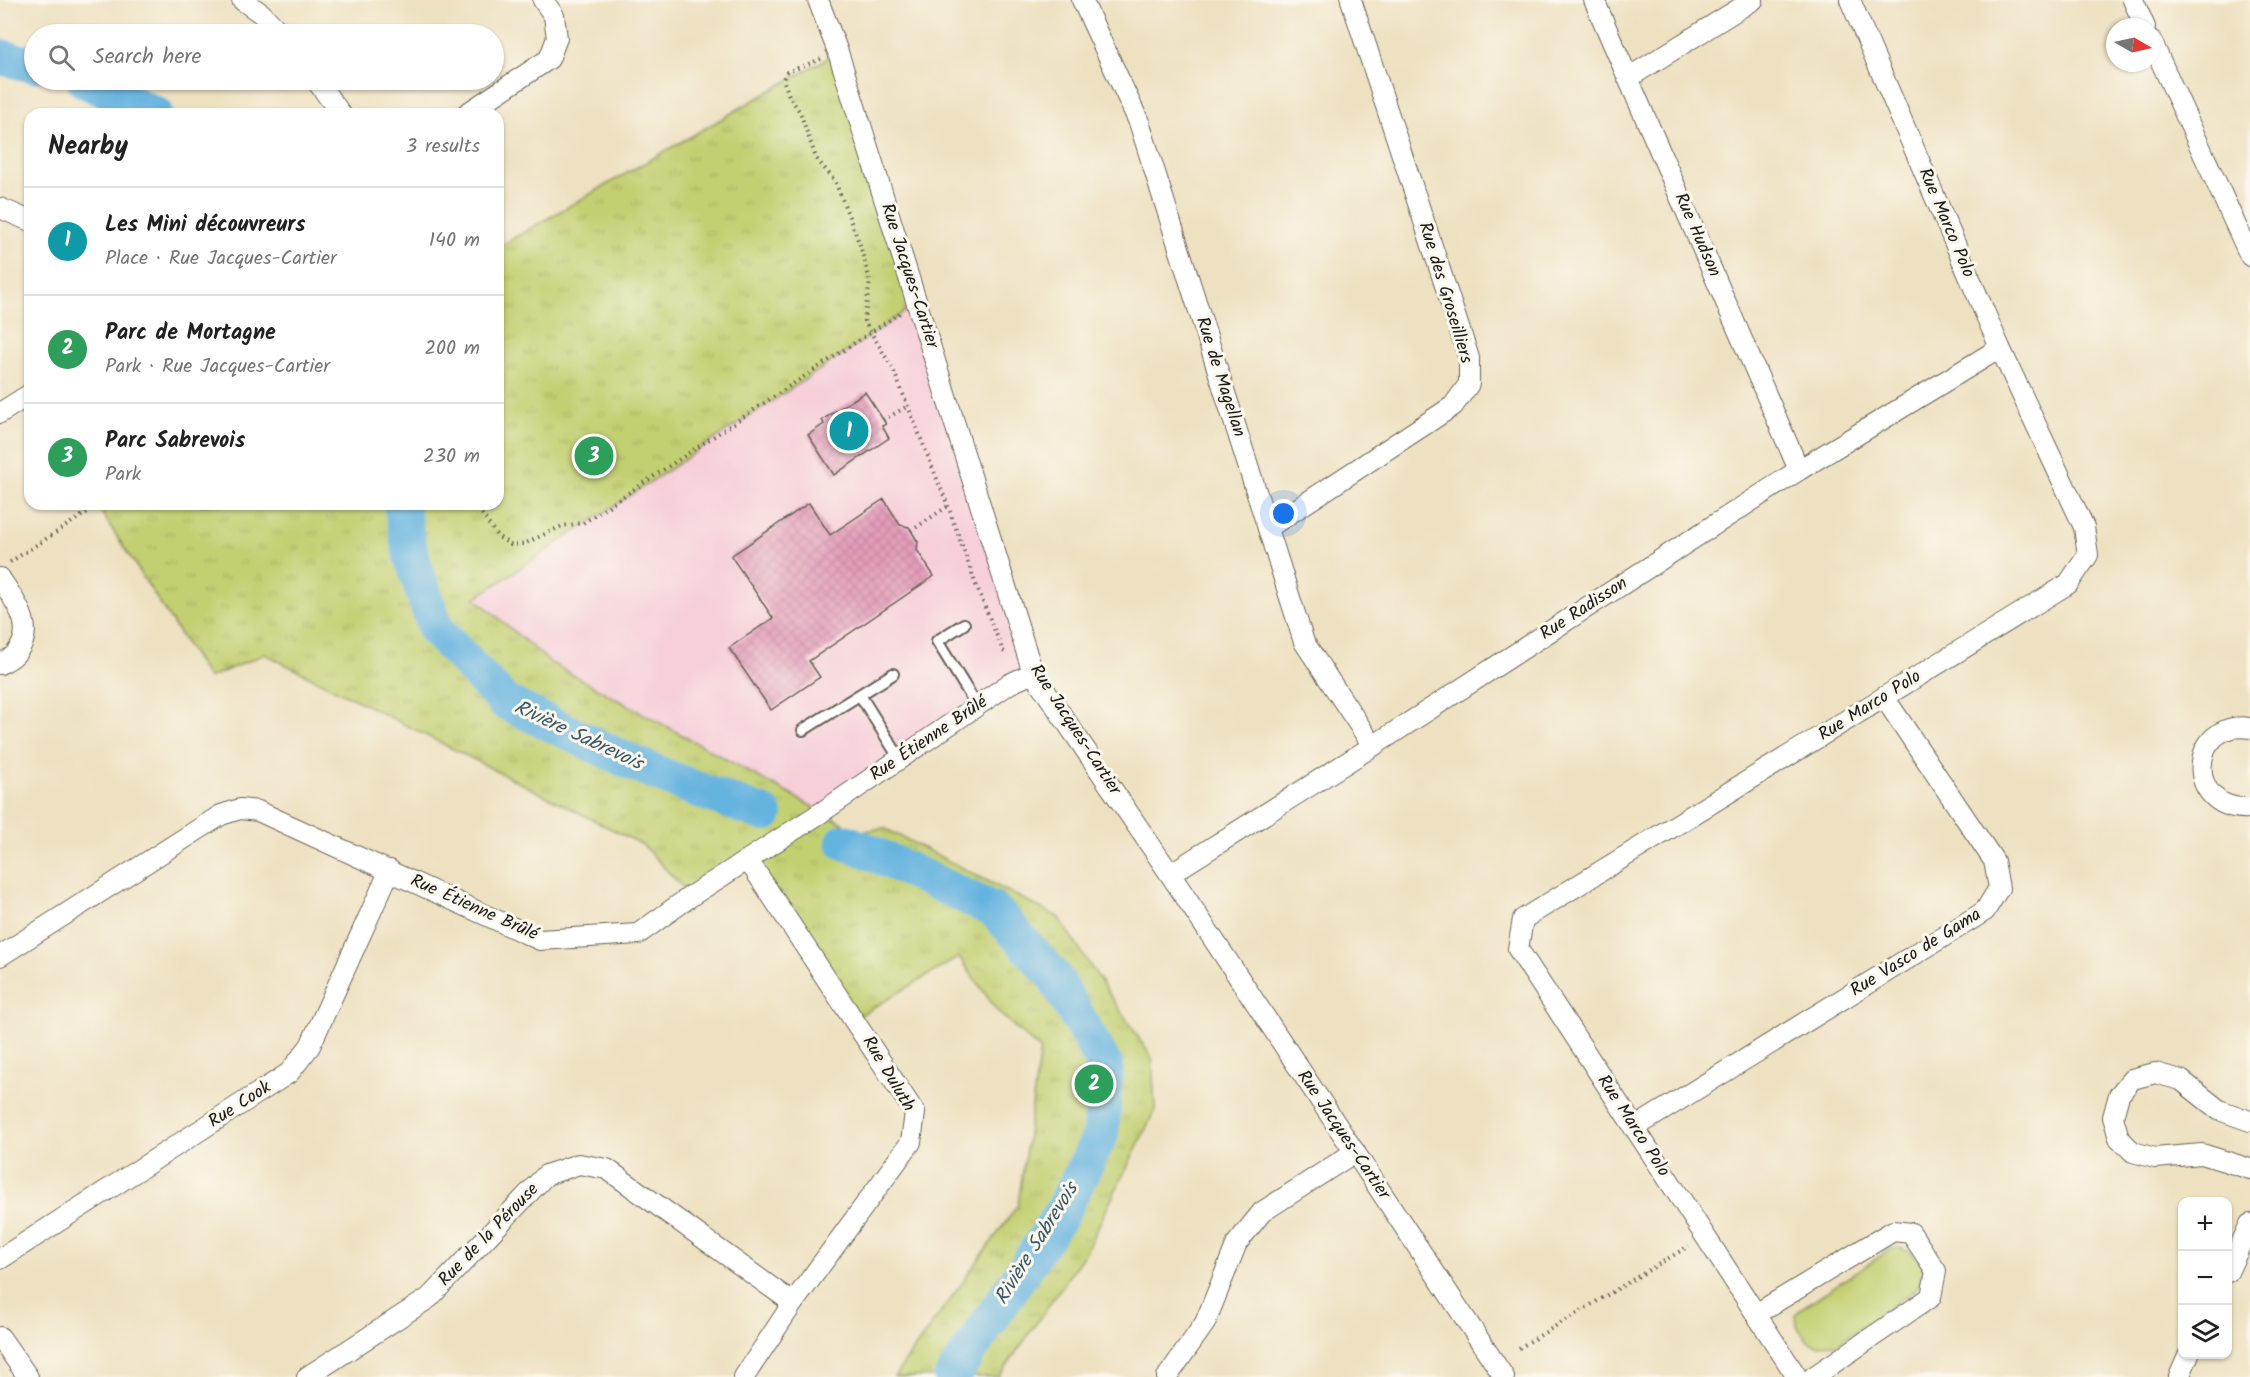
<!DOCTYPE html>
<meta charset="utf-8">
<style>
:root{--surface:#fff;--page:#f6f6f6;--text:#222;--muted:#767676;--line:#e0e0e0;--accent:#0b8043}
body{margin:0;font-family:Kalam,sans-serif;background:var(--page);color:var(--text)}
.controls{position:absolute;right:18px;bottom:18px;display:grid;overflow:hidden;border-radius:12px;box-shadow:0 2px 4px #0004}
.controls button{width:54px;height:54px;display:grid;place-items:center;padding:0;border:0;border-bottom:2px solid var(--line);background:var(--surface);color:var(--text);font:30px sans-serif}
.compass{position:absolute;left:2106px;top:18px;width:54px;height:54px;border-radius:50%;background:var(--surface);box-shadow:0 2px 4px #0004;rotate:99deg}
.you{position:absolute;left:1284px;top:514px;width:21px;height:21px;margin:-15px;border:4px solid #fff;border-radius:50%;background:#1a73e8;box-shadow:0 0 0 9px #1a73e833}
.badge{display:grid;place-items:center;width:39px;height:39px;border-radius:50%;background:var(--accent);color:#fff;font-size:20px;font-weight:700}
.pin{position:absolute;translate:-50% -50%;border:3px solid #fff;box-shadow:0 2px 6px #0006}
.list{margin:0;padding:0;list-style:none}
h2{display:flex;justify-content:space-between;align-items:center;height:78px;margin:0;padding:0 24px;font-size:26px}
h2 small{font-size:20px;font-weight:400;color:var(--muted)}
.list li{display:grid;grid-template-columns:39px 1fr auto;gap:18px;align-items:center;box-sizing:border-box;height:108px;padding:0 24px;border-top:2px solid var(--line)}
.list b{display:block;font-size:22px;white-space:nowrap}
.list p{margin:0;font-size:20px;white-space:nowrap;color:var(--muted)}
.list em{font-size:20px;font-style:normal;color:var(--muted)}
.icon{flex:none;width:33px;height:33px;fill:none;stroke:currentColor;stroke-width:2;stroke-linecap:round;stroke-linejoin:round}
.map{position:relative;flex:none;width:2250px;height:1377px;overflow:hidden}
.search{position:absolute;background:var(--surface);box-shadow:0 2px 4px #0004;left:24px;top:24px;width:480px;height:66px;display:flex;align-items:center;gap:15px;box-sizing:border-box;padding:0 21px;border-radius:33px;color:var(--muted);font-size:22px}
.panel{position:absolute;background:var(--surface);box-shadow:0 2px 4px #0004;left:24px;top:108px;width:480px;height:402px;border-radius:18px}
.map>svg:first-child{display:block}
</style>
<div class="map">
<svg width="2250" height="1377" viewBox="0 0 2250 1377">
<defs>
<pattern id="park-tufts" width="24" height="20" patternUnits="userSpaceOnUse" patternTransform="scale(1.5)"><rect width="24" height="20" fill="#c3d072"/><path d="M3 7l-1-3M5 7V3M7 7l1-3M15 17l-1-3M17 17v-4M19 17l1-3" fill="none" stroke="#a7b262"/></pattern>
<pattern id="building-cross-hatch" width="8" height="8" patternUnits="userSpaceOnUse" patternTransform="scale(1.5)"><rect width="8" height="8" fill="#e49cba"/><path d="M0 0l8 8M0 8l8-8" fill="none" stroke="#c3869f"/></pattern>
</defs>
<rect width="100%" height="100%" fill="#fbf7ec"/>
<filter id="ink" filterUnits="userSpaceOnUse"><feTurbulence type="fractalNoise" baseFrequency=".0167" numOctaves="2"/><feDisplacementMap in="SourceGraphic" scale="12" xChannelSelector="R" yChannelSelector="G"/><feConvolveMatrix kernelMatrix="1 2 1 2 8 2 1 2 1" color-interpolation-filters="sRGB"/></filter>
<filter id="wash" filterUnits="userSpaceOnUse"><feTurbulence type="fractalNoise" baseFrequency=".008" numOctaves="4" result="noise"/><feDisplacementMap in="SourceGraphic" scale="24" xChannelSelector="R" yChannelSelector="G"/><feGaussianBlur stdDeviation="1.35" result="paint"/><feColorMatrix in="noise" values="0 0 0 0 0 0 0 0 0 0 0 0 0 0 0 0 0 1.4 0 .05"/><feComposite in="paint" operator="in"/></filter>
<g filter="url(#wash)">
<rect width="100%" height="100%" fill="#eee1c1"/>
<!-- built -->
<polygon fill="#f6cfd9" points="918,302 1033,673 822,812 551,663 475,598 866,339"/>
<!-- grass -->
<polygon fill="#c3d072" stroke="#707647" stroke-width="1.5" points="1899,1248 1910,1251 1923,1265 1923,1277 1916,1289 1837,1344 1817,1345 1807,1341 1797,1326 1796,1314 1803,1307 1891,1249"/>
<!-- park -->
<polygon fill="url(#park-tufts)" stroke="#707647" stroke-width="1.5" points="838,52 918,302 866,339 475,598 551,663 822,812 859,832 884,828 1058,917 1152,1058 1155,1110 1085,1253 999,1377 894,1377 1018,1205 1040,1050 998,1012 959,957 854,1019 748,861 691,896 643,845 265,654 208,678 96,504 498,504 498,247"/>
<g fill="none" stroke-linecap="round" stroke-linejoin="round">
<!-- river -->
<g stroke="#65b3df" stroke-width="36">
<polyline points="0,57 34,65"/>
<polyline points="84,80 155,114"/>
<polyline points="401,504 410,552 436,630 505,702 628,761 698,790 765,814"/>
<polyline points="844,842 866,850 994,910 1054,976 1106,1067 1101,1134 1060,1216 952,1377"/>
</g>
</g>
<g id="blocks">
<!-- building -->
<g fill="url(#building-cross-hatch)">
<polygon points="865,392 886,424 882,426 889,438 834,475 808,435 824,424 822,420"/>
<polygon points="884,499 900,525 909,527 918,542 917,550 934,576 809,661 820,677 771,710 729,648 773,618 731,556 809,503 830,535"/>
</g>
</g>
</g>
<g filter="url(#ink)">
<use href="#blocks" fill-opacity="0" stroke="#666156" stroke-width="1.5"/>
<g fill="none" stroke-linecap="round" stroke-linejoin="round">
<!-- lane casing -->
<g stroke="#666156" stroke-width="14">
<g id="lane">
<polyline points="964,624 937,641 977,706"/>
<polyline points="860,695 900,759"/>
<polyline points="803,730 893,674"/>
</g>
</g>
<!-- street casing -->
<g stroke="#666156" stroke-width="22">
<g id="street">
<polyline points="242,0 262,14 281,34"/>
<polyline points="818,0 838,52 1033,673 1170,874 1504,1377"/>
<polyline points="1082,0 1139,122 1304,642 1373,746"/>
<polyline points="1594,0 1799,470"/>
<polyline points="2133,0 2145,27"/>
<polyline points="2151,40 2250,256"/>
<polyline points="1628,78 1753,0"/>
<polyline points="316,80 341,114"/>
<polyline points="466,114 549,59 557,38 554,16 543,0"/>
<polyline points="0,208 30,221"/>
<polyline points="0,413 30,394"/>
<polyline points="1268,528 1453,406 1469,384 1469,358 1351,0"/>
<path d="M0,578C14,600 38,628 16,653C13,658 5,661 0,664"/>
<path d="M2250,728C2189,718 2182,812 2250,808"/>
<polyline points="1170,874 1373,746 1799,470 2000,348"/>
<polyline points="0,956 221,815 240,809 258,811 540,940 638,934 691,896 822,812 1009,684 1033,673"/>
<polyline points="2250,1121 2219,1110 2181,1080 2155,1073 2132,1079 2119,1095 2113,1117 2119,1138 2133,1152 2155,1158 2202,1154 2250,1169"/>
<polyline points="1634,1128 1985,911 1999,888 1994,861 1884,697"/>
<polyline points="0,1259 289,1073 310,1046 390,870"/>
<polyline points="2228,1272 2250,1224"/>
<polyline points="1756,1314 1893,1231 1911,1233 1936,1271 1931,1297 1813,1377"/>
<polyline points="0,1337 28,1377"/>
<polyline points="307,1377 429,1298 546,1175 579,1164 607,1169 793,1303"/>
<polyline points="744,1377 793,1303 911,1142 915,1113 748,860"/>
<polyline points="1167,1377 1205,1323 1237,1243 1262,1212 1355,1152"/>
<polyline points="1797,1377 1518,949 1523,919 2068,584 2088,555 2084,527 2000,348 1850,0"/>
<polyline points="2179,1377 2189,1354"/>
</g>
</g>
<!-- path -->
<g stroke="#666156" stroke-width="4" stroke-dasharray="1.5 4.5" stroke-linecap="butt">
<polyline points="821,59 787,72 783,79 789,96 800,112 816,158 835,181 860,245 870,281 864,321 893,369 948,506 976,585 1003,651 1005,652"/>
<polyline points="883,420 908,406"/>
<polyline points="475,504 497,536 511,545 524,544 562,526 583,523 900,313"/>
<polyline points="911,531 948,506"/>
<polyline points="10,562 100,504"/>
<polyline points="1519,1348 1689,1246"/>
</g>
<!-- lane -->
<use href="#lane" stroke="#fff" stroke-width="10"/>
<!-- street -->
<use href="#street" stroke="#fff" stroke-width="20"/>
</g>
</g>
<g text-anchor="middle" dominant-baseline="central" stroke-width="6" stroke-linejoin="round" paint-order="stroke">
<!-- street labels -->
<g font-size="18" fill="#1c1c1c" stroke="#fbf7ec">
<text transform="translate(1946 223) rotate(67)">Rue Marco Polo</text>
<text transform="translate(1697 235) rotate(66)">Rue Hudson</text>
<text transform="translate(909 276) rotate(72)">Rue Jacques-Cartier</text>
<text transform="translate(1445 293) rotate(73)">Rue des Groseilliers</text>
<text transform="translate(1220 377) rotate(72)">Rue de Magellan</text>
<text transform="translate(1584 609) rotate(-33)">Rue Radisson</text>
<text transform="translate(1870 706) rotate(-32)">Rue Marco Polo</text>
<text transform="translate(1075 730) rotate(57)">Rue Jacques-Cartier</text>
<text transform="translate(929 739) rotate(-34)">Rue Étienne Brûlé</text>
<text transform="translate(474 908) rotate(24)">Rue Étienne Brûlé</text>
<text transform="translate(1916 953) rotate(-32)">Rue Vasco de Gama</text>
<text transform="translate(888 1074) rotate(59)">Rue Duluth</text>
<text transform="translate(240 1105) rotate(-33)">Rue Cook</text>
<text transform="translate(1633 1126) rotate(57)">Rue Marco Polo</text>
<text transform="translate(1343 1135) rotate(56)">Rue Jacques-Cartier</text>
<text transform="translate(489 1235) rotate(-46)">Rue de la Pérouse</text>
</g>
<!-- water labels -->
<g font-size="20" font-style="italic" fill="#39586a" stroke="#fbf7ec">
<text transform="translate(578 736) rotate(25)">Rivière Sabrevois</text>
<text transform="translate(1037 1244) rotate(-58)">Rivière Sabrevois</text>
</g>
</g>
</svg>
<div class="controls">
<button>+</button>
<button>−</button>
<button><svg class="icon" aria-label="layers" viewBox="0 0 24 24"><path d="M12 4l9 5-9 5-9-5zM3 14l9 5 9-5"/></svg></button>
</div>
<svg class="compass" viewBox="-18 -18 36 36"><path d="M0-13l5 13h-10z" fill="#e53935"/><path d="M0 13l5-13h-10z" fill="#767676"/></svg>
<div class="you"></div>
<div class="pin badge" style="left:849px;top:431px;background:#0f9aa8">1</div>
<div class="pin badge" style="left:1094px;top:1084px;background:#2e9e5b">2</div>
<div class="pin badge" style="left:594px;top:456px;background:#2e9e5b">3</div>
<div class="search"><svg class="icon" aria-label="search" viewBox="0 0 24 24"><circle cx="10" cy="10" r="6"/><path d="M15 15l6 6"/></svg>Search here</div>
<section class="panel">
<h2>Nearby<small>3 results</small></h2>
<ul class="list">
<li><span class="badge" style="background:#0f9aa8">1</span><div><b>Les Mini découvreurs</b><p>Place · Rue Jacques-Cartier</p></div><em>140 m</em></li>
<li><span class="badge" style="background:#2e9e5b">2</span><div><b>Parc de Mortagne</b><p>Park · Rue Jacques-Cartier</p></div><em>200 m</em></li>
<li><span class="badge" style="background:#2e9e5b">3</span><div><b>Parc Sabrevois</b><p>Park</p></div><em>230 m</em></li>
</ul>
</section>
</div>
